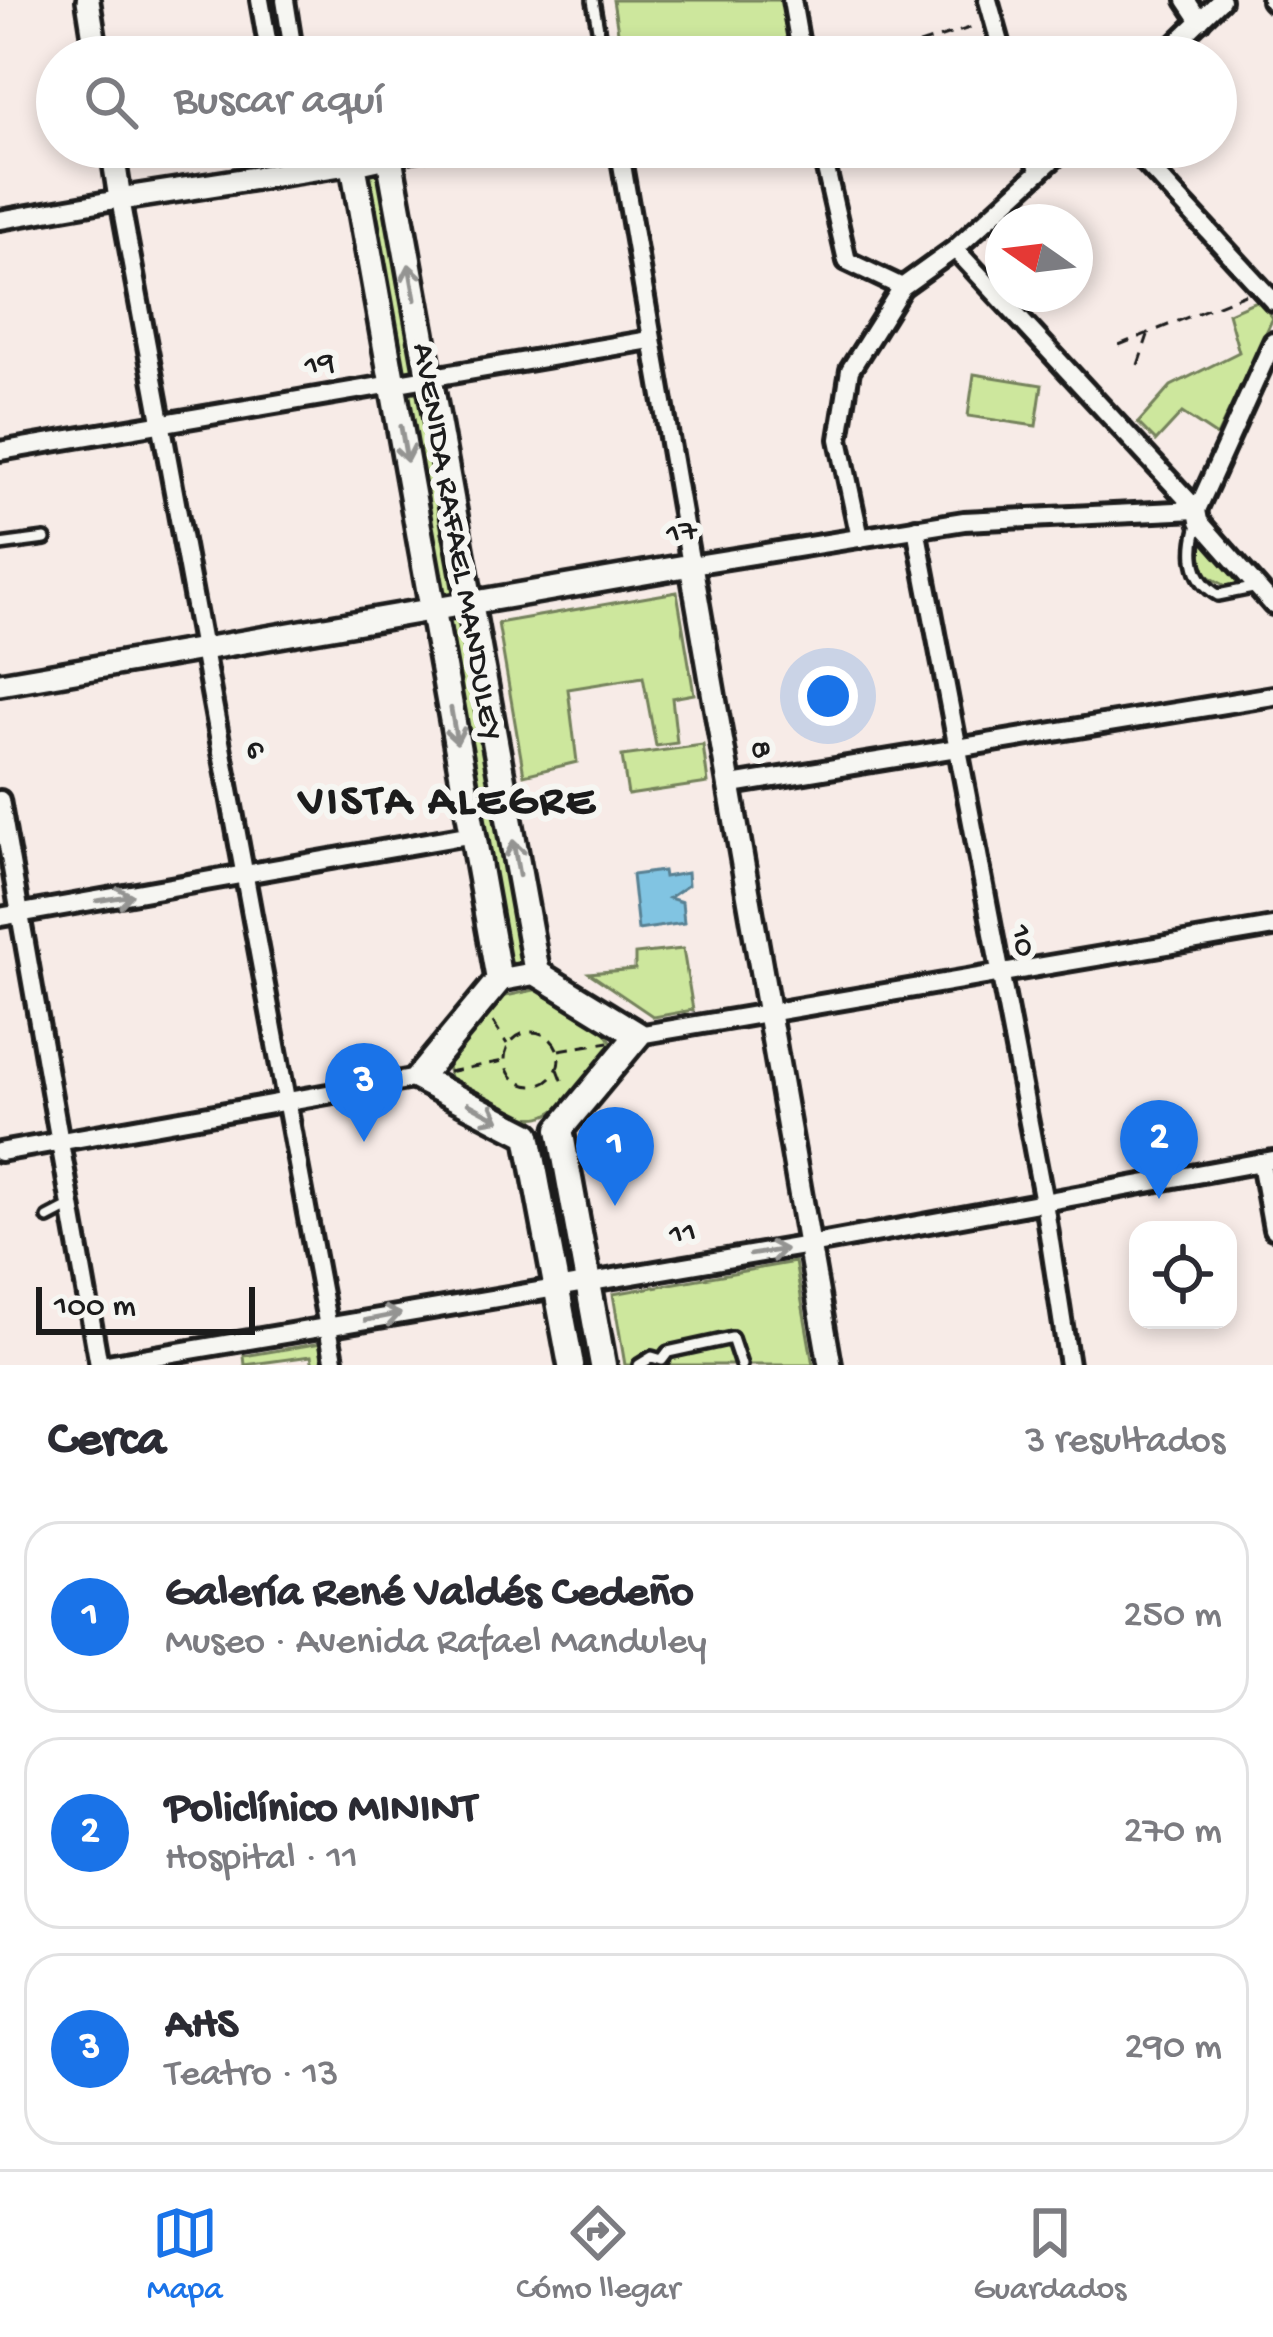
<!DOCTYPE html>
<html lang="es">
<meta charset="utf-8">
<style>
:root{--surface:#fff;--page:#f7f7f7;--text:#2b2b33;--muted:#7c7c81;--line:#e1e1e2;--accent:#1a73e8}
body{margin:0;font-family:"Gochi Hand",sans-serif;background:var(--page);color:var(--text)}
.controls{position:absolute;right:36px;bottom:36px;display:grid;overflow:hidden;border-radius:24px;box-shadow:0 6px 18px #0003}
.controls button{width:108px;height:108px;display:grid;place-items:center;padding:0;border:0;border-bottom:3px solid var(--line);background:var(--surface);color:var(--text);font:60px sans-serif}
.compass{position:absolute;left:985px;top:204px;width:108px;height:108px;border-radius:50%;background:var(--surface);box-shadow:0 6px 18px #0003;rotate:284deg}
.scale{position:absolute;left:36px;bottom:30px;width:219px;box-sizing:border-box;padding-left:12px;border:6px solid #1c1c1c;border-top:0;font-size:33px;line-height:42px;white-space:nowrap;color:#1c1c1c;-webkit-text-stroke:9px #f6f6f2;paint-order:stroke}
.you{position:absolute;left:828px;top:696px;width:42px;height:42px;margin:-30px;border:9px solid #fff;border-radius:50%;background:#1a73e8;box-shadow:0 0 0 18px #1a73e833}
.badge{display:grid;place-items:center;width:78px;height:78px;border-radius:50%;background:var(--accent);color:#fff;font-size:39px;font-weight:700}
.pin{position:absolute;translate:-50% -99px;filter:drop-shadow(0 3px 6px #0008)}
.pin::after{content:'';position:absolute;top:63px;width:42px;height:36px;background:inherit;clip-path:polygon(0 0,100% 0,50% 100%)}
.list{margin:0;padding:0;list-style:none}
h2{display:flex;justify-content:space-between;align-items:center;height:156px;margin:0;padding:0 48px;font-size:51px}
h2 small{font-size:39px;font-weight:400;color:var(--muted)}
.list li{display:grid;grid-template-columns:78px 1fr auto;gap:36px;align-items:center;box-sizing:border-box;height:192px;margin:0 24px 24px;padding:0 24px;border:3px solid var(--line);border-radius:36px}
.list b{display:block;font-size:45px;white-space:nowrap}
.list p{margin:0;font-size:39px;white-space:nowrap;color:var(--muted)}
.list em{font-size:39px;font-style:normal;color:var(--muted)}
.icon{flex:none;width:66px;height:66px;fill:none;stroke:currentColor;stroke-width:2;stroke-linecap:round;stroke-linejoin:round}
.map{position:relative;flex:none;width:1273px;height:1365px;overflow:hidden}
.search{position:absolute;background:var(--surface);box-shadow:0 6px 18px #0003;left:36px;right:36px;top:36px;height:132px;display:flex;align-items:center;gap:30px;box-sizing:border-box;padding:0 42px;border-radius:66px;color:var(--muted);font-size:45px}
.sheet{height:804px;background:var(--surface)}
nav{display:flex;justify-content:space-around;align-items:center;box-sizing:border-box;height:168px;border-top:3px solid var(--line);background:var(--surface);font-size:33px;color:var(--muted)}
nav a{display:grid;justify-items:center;gap:6px}
nav .on{color:var(--accent)}
.map>svg:first-child{display:block}
</style>
<div class="map">
<svg width="1273" height="1365" viewBox="0 0 1273 1365">
<rect width="100%" height="100%" fill="#f7ebe7"/>
<filter id="ink" filterUnits="userSpaceOnUse"><feTurbulence type="fractalNoise" baseFrequency=".00833" numOctaves="2"/><feDisplacementMap in="SourceGraphic" scale="24" xChannelSelector="R" yChannelSelector="G"/><feConvolveMatrix kernelMatrix="1 2 1 2 8 2 1 2 1" color-interpolation-filters="sRGB"/></filter>
<g filter="url(#ink)">
<!-- green -->
<g fill="#cde79d" stroke="#74825c" stroke-width="3">
<polygon points="613,0 783,0 792,57 622,57"/>
<polygon points="372,168 381,172 524,959 517,964 507,962 365,175"/>
<polygon points="1258,300 1273,318 1217,436 1182,413 1156,441 1138,423 1171,386 1239,352 1228,313"/>
<polygon points="974,374 1042,385 1036,426 968,416"/>
<polygon points="1204,534 1245,582 1226,586 1204,574 1199,547"/>
<polygon points="677,592 694,694 672,698 677,743 656,746 643,677 568,689 577,762 524,775 498,623"/>
<polygon points="703,745 708,783 628,795 622,756"/>
<polygon points="683,949 693,1010 654,1017 589,973 635,969 635,954"/>
<path d="M539,989L604,1030L611,1041L609,1053C538,1136 546,1132 451,1081L446,1063L501,997Z"/>
<polygon points="546,1142 551,1142 577,1273 573,1276 566,1276 541,1144"/>
<polygon points="795,1262 813,1365 625,1365 613,1294"/>
<polygon points="321,1343 324,1365 313,1365 311,1356 245,1365 244,1356"/>
</g>
<!-- water -->
<polygon fill="#81c4e2" stroke="#598193" stroke-width="3" points="663,871 664,877 687,873 688,885 669,898 682,902 684,923 638,930 632,875"/>
<g fill="none" stroke-linecap="round" stroke-linejoin="round">
<!-- service casing -->
<g stroke="#1c1c1c" stroke-width="18">
<g id="service">
<polyline points="593,0 603,57"/>
<path d="M1199,521C1190,550 1190,579 1218,595L1258,587"/>
<polyline points="0,545 45,539"/>
<polyline points="48,1218 71,1206"/>
<polyline points="639,1365 652,1357 662,1360 668,1352 732,1338 741,1365"/>
</g>
</g>
<!-- minor casing -->
<g stroke="#1c1c1c" stroke-width="26">
<g id="minor">
<polyline points="260,0 270,57"/>
<polyline points="285,0 294,57"/>
<polyline points="792,0 802,57"/>
<polyline points="988,0 1004,57"/>
<polyline points="1186,0 1200,21"/>
<polyline points="1271,0 1273,2"/>
<polyline points="1162,57 1221,0"/>
<polyline points="330,147 353,163"/>
<polyline points="619,147 691,565 964,521 1197,510 1273,342"/>
<polyline points="821,147 847,261 902,287"/>
<polyline points="1032,147 1039,170"/>
<polyline points="1131,147 1273,301"/>
<polyline points="382,150 389,155 439,147"/>
<polyline points="0,220 120,199 335,1365"/>
<polyline points="955,249 1197,510 1199,521 1273,605"/>
<polyline points="0,451 650,340"/>
<polyline points="916,528 1044,1202 1069,1365"/>
<polyline points="860,538 839,439 850,370 902,287 955,249 1066,147"/>
<polyline points="732,785 1273,696"/>
<polyline points="0,800 99,1365"/>
<polyline points="0,917 473,834"/>
<polyline points="638,1035 1273,927"/>
<polyline points="0,1152 418,1078"/>
<polyline points="1261,1162 1273,1229"/>
<polyline points="102,1365 809,1245 1273,1160"/>
</g>
</g>
<!-- tertiary casing -->
<g stroke="#1c1c1c" stroke-width="30">
<g id="tertiary">
<polyline points="88,0 97,57"/>
<polyline points="112,147 120,199 353,163"/>
<polyline points="0,684 691,565 830,1365"/>
<polyline points="499,980 537,973"/>
</g>
</g>
<!-- secondary casing -->
<g stroke="#1c1c1c" stroke-width="33">
<polyline id="secondary" points="571,1365 528,1135 418,1078 499,980 353,163 389,155 537,973 638,1035 560,1129 603,1365"/>
</g>
<!-- path -->
<g stroke="#1c1c1c" stroke-width="3" stroke-dasharray="12 9" stroke-linecap="butt">
<polyline points="879,57 979,25"/>
<polyline points="1119,345 1245,294"/>
<polyline points="1138,365 1148,335"/>
<polyline points="493,1022 507,1044"/>
<circle cx="532" cy="1059" r="27"/>
<polyline points="559,1050 609,1042"/>
<polyline points="558,1069 565,1088"/>
<polyline points="448,1072 503,1061"/>
</g>
<!-- service -->
<use href="#service" stroke="#f6f6f2" stroke-width="9"/>
<!-- minor -->
<use href="#minor" stroke="#f6f6f2" stroke-width="16"/>
<!-- tertiary -->
<use href="#tertiary" stroke="#f6f6f2" stroke-width="21"/>
<!-- secondary -->
<use href="#secondary" stroke="#f6f6f2" stroke-width="24"/>
</g>
<!-- one-way arrows -->
<defs><path id="oneway-shaft" d="M-6 0H5M1.5-3L5.5 0L1.5 3" fill="none" stroke-width="1.6" stroke-linecap="round" stroke-linejoin="round" transform="scale(3)"/></defs>
<g stroke="#949492">
<use href="#oneway-shaft" transform="translate(412 282) rotate(-100)"/>
<use href="#oneway-shaft" transform="translate(404 444) rotate(80)"/>
<use href="#oneway-shaft" transform="translate(454 726) rotate(80)"/>
<use href="#oneway-shaft" transform="translate(516 858) rotate(-100)"/>
<use href="#oneway-shaft" transform="translate(115 898) rotate(-9)"/>
<use href="#oneway-shaft" transform="translate(484 1112) rotate(28)"/>
<use href="#oneway-shaft" transform="translate(768 1252) rotate(-9)"/>
<use href="#oneway-shaft" transform="translate(383 1317) rotate(-11)"/>
</g>
</g>
<g text-anchor="middle" dominant-baseline="central" stroke-width="12" stroke-linejoin="round" paint-order="stroke">
<!-- street labels -->
<g font-size="33" fill="#1c1c1c" stroke="#f6f6f2">
<text transform="translate(320 366) rotate(-10)">19</text>
<text transform="translate(682 534) rotate(-10)">17</text>
<text transform="translate(455 542) rotate(80)">AVENIDA RAFAEL MANDULEY</text>
<text transform="translate(254 750) rotate(79)">6</text>
<text transform="translate(759 750) rotate(79)">8</text>
<text transform="translate(1021 941) rotate(79)">10</text>
<text transform="translate(683 1235) rotate(-9)">11</text>
</g>
<!-- district labels -->
<g font-size="45" font-weight="bold" letter-spacing="3" fill="#1c1c1c" stroke="#f6f6f2">
<text x="448" y="803">VISTA ALEGRE</text>
</g>
</g>
</svg>
<div class="controls">
<button><svg class="icon" aria-label="locate" viewBox="0 0 24 24"><circle cx="12" cy="12" r="6"/><path d="M12 2v4M12 18v4M2 12h4M18 12h4"/></svg></button>
</div>
<svg class="compass" viewBox="-18 -18 36 36"><path d="M0-13l5 13h-10z" fill="#e53935"/><path d="M0 13l5-13h-10z" fill="#7c7c81"/></svg>
<div class="scale">100 m</div>
<div class="you"></div>
<div class="pin badge" style="left:615px;top:1206px">1</div>
<div class="pin badge" style="left:1159px;top:1199px">2</div>
<div class="pin badge" style="left:364px;top:1142px">3</div>
<div class="search"><svg class="icon" aria-label="search" viewBox="0 0 24 24"><circle cx="10" cy="10" r="6"/><path d="M15 15l6 6"/></svg>Buscar aquí</div>
</div>
<section class="sheet">
<h2>Cerca<small>3 resultados</small></h2>
<ul class="list">
<li><span class="badge">1</span><div><b>Galería René Valdés Cedeño</b><p>Museo · Avenida Rafael Manduley</p></div><em>250 m</em></li>
<li><span class="badge">2</span><div><b>Policlínico MININT</b><p>Hospital · 11</p></div><em>270 m</em></li>
<li><span class="badge">3</span><div><b>AHS</b><p>Teatro · 13</p></div><em>290 m</em></li>
</ul>
</section>
<nav>
<a class="on"><svg class="icon" aria-label="map" viewBox="0 0 24 24"><path d="M3 6l6-2 6 2 6-2v14l-6 2-6-2-6 2zM9 4v14M15 6v14"/></svg>Mapa</a>
<a><svg class="icon" aria-label="directions" viewBox="0 0 24 24"><path d="M12 3l9 9-9 9-9-9zM9 14v-3h6M13 9l2 2-2 2"/></svg>Cómo llegar</a>
<a><svg class="icon" aria-label="saved" viewBox="0 0 24 24"><path d="M7 4h10v16l-5-4-5 4z"/></svg>Guardados</a>
</nav>
